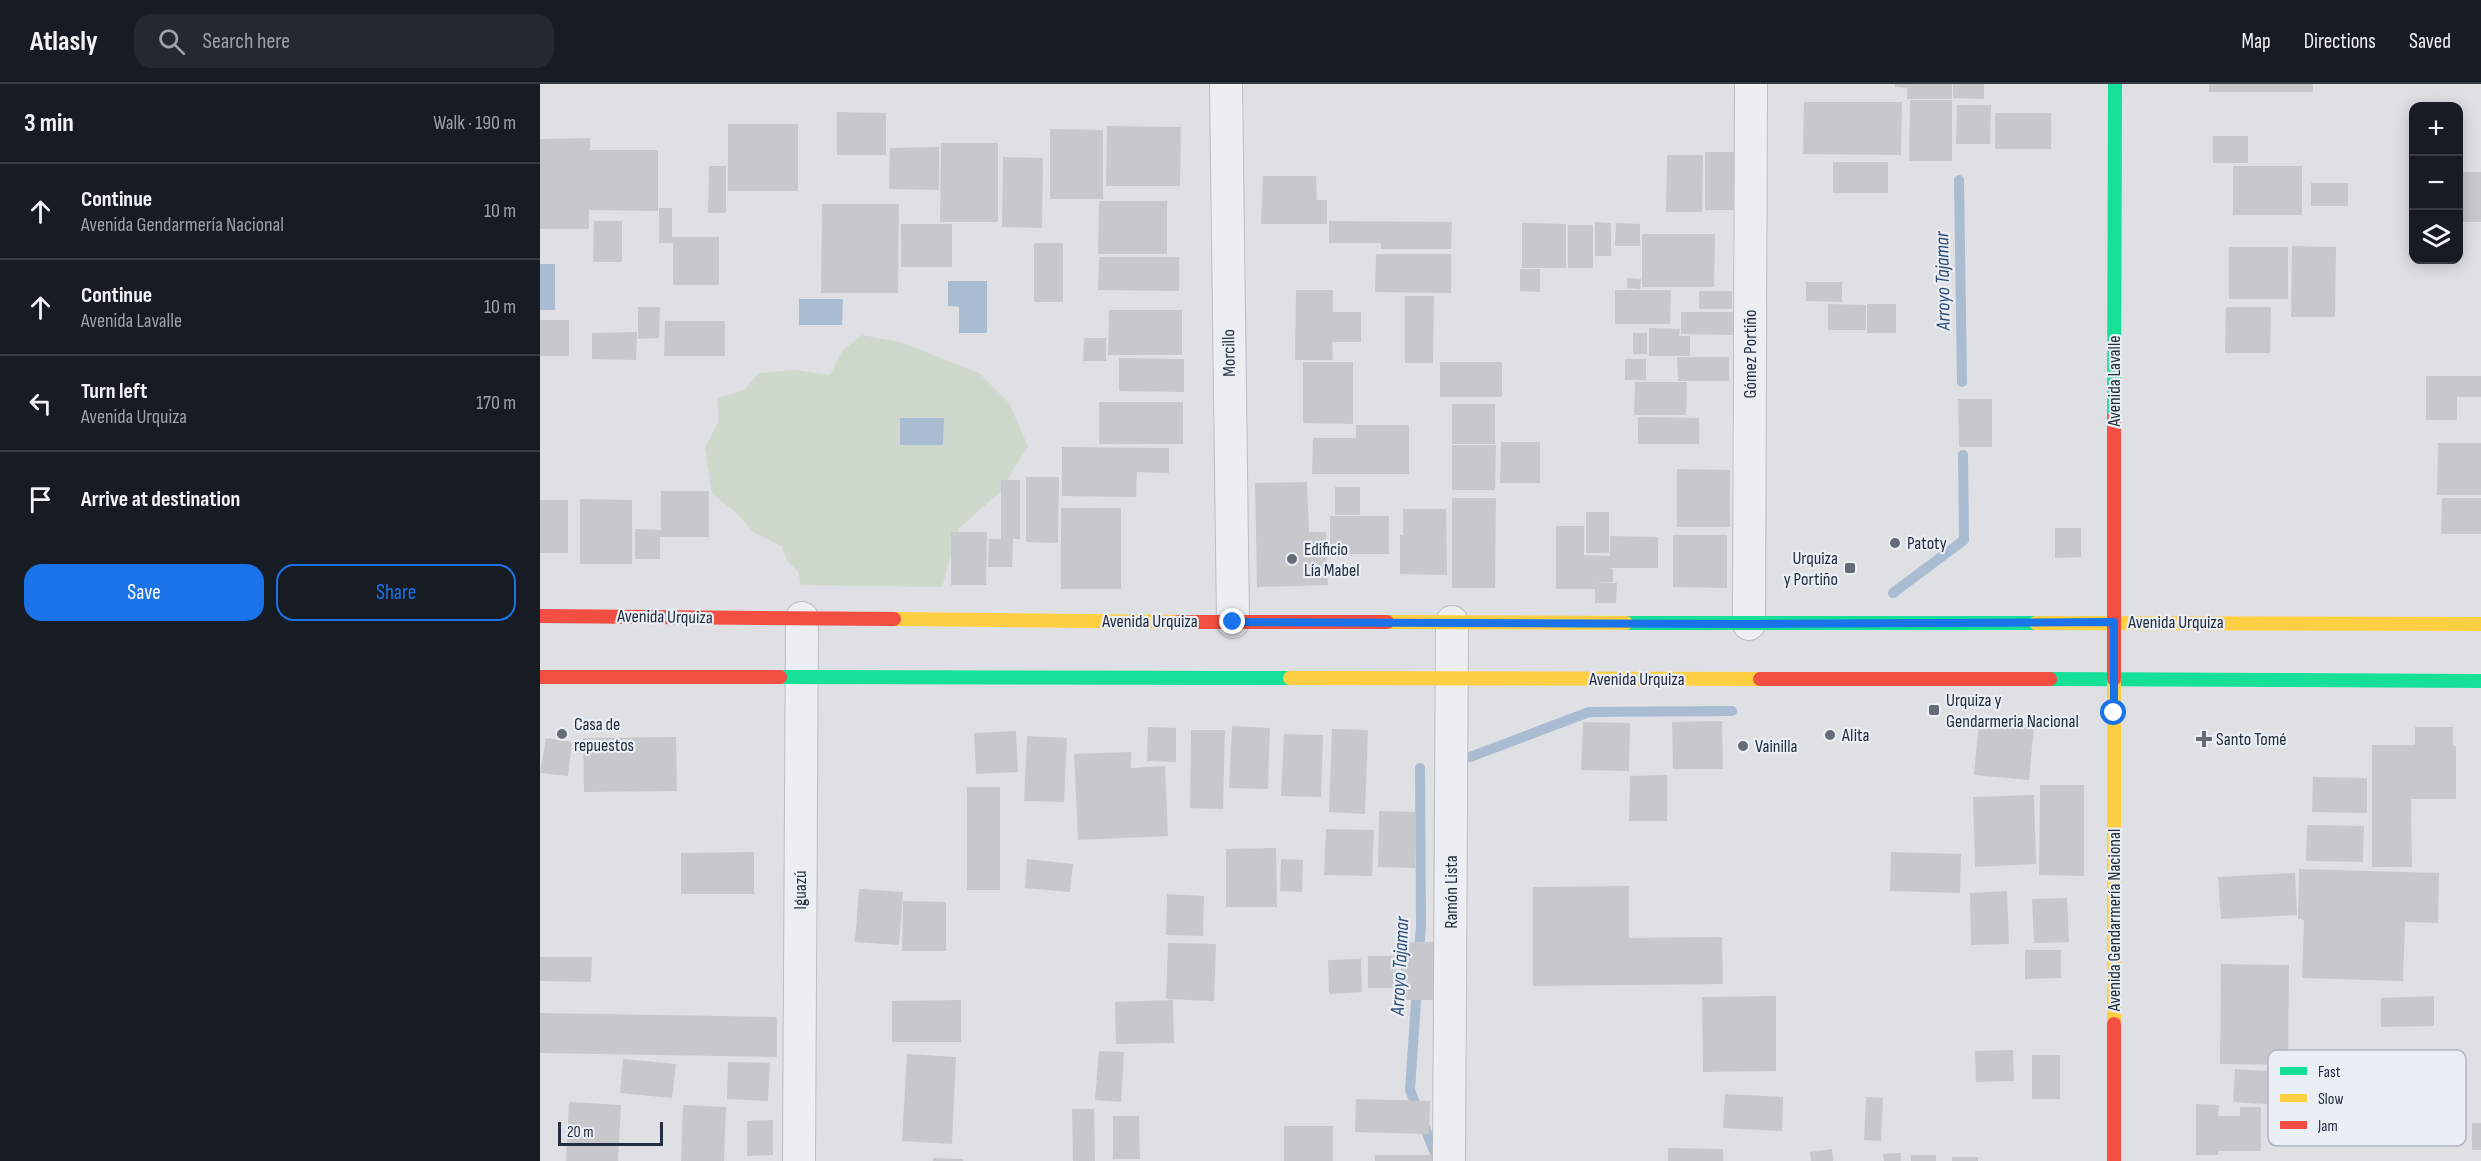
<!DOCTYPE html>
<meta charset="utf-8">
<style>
:root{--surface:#171b24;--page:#242831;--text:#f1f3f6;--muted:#9ea1a6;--line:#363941;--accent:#1a73e8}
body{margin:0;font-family:"Sofia Sans Condensed",sans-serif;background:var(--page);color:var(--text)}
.controls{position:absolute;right:18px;top:18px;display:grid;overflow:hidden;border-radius:12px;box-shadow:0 3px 15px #0003}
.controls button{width:54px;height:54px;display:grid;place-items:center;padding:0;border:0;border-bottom:2px solid var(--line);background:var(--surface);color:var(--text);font:30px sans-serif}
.scale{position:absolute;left:18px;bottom:15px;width:105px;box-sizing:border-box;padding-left:6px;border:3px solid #242d3e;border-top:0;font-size:16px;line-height:21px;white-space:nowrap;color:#242d3e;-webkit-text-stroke:4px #eaeef5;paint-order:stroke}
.stop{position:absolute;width:18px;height:18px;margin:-14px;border:4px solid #1a73e8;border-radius:50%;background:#fff}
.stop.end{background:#1a73e8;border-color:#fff;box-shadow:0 2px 6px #0008}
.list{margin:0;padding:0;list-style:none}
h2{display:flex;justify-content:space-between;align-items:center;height:78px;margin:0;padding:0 24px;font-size:26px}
h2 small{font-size:20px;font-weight:400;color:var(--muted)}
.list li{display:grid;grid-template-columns:39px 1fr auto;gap:18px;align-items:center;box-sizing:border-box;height:96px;padding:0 24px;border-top:2px solid var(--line)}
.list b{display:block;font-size:22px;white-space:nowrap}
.list p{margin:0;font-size:20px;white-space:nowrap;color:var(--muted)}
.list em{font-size:20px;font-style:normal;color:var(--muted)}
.actions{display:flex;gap:12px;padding:18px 24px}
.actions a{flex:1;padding:14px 0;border:2px solid var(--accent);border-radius:18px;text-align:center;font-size:21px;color:var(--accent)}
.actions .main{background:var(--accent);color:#fff}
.icon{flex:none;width:33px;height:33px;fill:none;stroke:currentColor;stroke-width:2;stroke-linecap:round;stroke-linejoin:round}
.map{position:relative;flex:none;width:1941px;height:1077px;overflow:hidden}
header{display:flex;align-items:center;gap:36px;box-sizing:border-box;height:84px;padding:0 30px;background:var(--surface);border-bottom:2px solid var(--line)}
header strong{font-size:28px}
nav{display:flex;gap:33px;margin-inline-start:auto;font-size:21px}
.search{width:420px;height:54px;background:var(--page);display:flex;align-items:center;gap:15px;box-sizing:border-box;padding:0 21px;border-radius:18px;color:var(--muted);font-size:22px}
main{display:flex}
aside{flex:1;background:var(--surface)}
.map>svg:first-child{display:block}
</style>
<header>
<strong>Atlasly</strong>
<div class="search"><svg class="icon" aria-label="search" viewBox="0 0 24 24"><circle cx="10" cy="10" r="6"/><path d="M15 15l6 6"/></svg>Search here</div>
<nav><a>Map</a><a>Directions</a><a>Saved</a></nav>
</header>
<main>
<aside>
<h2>3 min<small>Walk · 190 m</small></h2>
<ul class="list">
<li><svg class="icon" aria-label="ahead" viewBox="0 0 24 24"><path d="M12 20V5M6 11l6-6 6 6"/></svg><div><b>Continue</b><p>Avenida Gendarmería Nacional</p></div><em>10 m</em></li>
<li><svg class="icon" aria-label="ahead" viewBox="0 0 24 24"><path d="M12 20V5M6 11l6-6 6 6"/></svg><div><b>Continue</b><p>Avenida Lavalle</p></div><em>10 m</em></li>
<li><svg class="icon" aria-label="left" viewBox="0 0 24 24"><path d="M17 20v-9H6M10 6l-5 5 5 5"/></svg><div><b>Turn left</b><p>Avenida Urquiza</p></div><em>170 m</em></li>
<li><svg class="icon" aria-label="arrive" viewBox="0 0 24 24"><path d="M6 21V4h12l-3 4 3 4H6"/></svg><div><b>Arrive at destination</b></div></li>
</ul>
<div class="actions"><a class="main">Save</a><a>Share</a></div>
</aside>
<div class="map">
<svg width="1941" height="1077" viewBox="0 0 1941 1077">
<rect width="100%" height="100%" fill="#dee0e4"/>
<!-- green -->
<polygon fill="#ced8cd" points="322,251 360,258 439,289 469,319 488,362 459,409 419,444 402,503 261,501 258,487 248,478 241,462 213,448 196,428 172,410 165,364 179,337 177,314 204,306 219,289 254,286 290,291 302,267"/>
<!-- water -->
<g fill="#a9bcd2">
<rect x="0" y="180" width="15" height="46"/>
<polygon points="408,197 447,197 447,249 419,249 419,223 408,222"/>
<polygon points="259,215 303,215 302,241 259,241"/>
<polygon points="360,334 404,334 403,361 360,361"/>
</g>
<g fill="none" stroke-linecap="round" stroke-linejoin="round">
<!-- stream -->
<g stroke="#a9bcd2" stroke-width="10">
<polyline points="1419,96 1422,298"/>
<polyline points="1353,509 1424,456 1423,371"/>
<polyline points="930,673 1049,628 1192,627"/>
<polyline points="879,870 881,841 880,684"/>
<polyline points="877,903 870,1006 898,1077"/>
</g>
</g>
<!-- building -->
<g fill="#c6c8cc">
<polygon points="1355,0 1412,0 1412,15 1367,15 1367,4 1355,3"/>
<polygon points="1413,0 1444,0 1444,15 1413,14"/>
<rect x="1669" y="0" width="104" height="8"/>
<polygon points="1370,16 1412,16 1412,77 1369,77"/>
<polygon points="1264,18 1362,18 1361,71 1263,70"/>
<polygon points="1417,21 1451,21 1450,60 1416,60"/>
<polygon points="297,28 346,29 346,71 297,71"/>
<rect x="1455" y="29" width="56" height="36"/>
<rect x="188" y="40" width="70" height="67"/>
<polygon points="567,42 641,43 640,102 566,102"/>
<polygon points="510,45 563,46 563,115 510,115"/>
<rect x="1673" y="52" width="35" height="27"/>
<polygon points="50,54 50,66 118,66 118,127 49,126 49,145 0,145 0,55"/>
<polygon points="401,59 458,59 458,138 400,138"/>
<polygon points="399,63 399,106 349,105 350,64"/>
<polygon points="1165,68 1196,68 1195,126 1165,126"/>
<polygon points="1127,71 1163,71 1162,128 1126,128"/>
<polygon points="463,73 503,74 502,144 462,143"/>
<rect x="1293" y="78" width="55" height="31"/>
<polygon points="169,82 186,82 186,129 168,129"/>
<rect x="1693" y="82" width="69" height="49"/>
<rect x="1918" y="88" width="23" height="50"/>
<polygon points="723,92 776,92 777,116 787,116 787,140 721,140"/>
<rect x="1771" y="99" width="37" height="23"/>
<polygon points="559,117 627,117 627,170 558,170"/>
<polygon points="282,120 359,120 358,209 281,209"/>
<polygon points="119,124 132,124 132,153 179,153 179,201 133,201 133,159 119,159"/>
<polygon points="54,137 82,137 82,178 53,178"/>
<polygon points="789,137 912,138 911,165 841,165 841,159 789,159"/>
<polygon points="1055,138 1071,139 1071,172 1055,172"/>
<polygon points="982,139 1026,140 1026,184 982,184"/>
<polygon points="1076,139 1100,140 1100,162 1075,162"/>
<rect x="361" y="140" width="51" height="43"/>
<rect x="1028" y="141" width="25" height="43"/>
<polygon points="1102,150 1175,150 1174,203 1102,203"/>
<rect x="494" y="159" width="29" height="59"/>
<polygon points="1752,162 1796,163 1795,233 1751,233"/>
<rect x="1689" y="163" width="59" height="52"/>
<polygon points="836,170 911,170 911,209 835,208"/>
<polygon points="559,173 639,173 639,207 558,206"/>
<polygon points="980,185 1000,185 1000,208 980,207"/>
<polygon points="1087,194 1101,195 1100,205 1087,204"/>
<polygon points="1266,198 1302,198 1302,218 1266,217"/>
<polygon points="756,206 793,206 793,228 821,228 821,258 792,258 793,276 755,276"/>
<polygon points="1075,206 1131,206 1130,240 1075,240"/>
<rect x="1159" y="207" width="33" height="18"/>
<polygon points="865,212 894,212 893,279 865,279"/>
<polygon points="1288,220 1326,221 1326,246 1288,246"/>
<rect x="1327" y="220" width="29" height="29"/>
<polygon points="98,223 120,223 119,254 98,255"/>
<polygon points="1686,223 1731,223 1730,269 1685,269"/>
<polygon points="569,226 642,226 642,271 568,271"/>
<polygon points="1141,228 1195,228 1195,251 1141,250"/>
<rect x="0" y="236" width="29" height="36"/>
<polygon points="125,237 185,237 185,272 124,272"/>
<polygon points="1109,244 1140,245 1139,252 1150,252 1150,272 1109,272"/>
<polygon points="97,248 96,276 52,275 52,249"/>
<rect x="1093" y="249" width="14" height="21"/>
<polygon points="544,254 566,254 566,277 543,277"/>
<polygon points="1137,273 1189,273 1189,297 1138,297"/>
<polygon points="579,274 644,275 644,308 579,307"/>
<rect x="1085" y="275" width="21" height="21"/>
<polygon points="763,278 813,278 813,340 763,339"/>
<rect x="900" y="278" width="62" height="35"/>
<polygon points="1886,292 1941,292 1941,313 1917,313 1917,336 1886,336"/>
<polygon points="1095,298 1147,298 1146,331 1094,331"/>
<polygon points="1418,315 1452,315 1452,363 1419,363"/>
<rect x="559" y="318" width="84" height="42"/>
<rect x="912" y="320" width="43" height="40"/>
<polygon points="1098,333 1159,334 1159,360 1098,360"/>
<polygon points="816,341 869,341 869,390 772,390 773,354 816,354"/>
<polygon points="961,358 1000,358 1000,399 960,399"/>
<polygon points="1898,359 1941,359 1941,411 1897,411"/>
<polygon points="912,361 956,361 955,406 912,406"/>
<polygon points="522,363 629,364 629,389 597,388 596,413 522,412"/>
<polygon points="1137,385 1190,386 1190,443 1137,443"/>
<polygon points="486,393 519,393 518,459 486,458"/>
<polygon points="461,396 480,396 480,455 473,455 472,483 448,483 449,455 461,455"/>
<polygon points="767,398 769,448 786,448 788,501 717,503 715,399"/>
<rect x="795" y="403" width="25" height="28"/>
<polygon points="121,407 169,407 169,453 120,453 120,475 95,475 95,445 121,446"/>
<polygon points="912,414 956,414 955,504 912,504"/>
<polygon points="1902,414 1941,414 1941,450 1901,450"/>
<polygon points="40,415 92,416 92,480 40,480"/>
<rect x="0" y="416" width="28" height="53"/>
<rect x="521" y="424" width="60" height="81"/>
<polygon points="863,425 906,425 907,491 860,490 860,451 875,452 863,451"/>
<rect x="1046" y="428" width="23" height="41"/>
<rect x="790" y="432" width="59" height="38"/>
<polygon points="1016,442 1044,442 1044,471 1070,472 1070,452 1118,453 1118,484 1069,484 1073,485 1073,498 1054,499 1077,499 1076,519 1055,519 1055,505 1016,505"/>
<polygon points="1515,444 1541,444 1541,473 1515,474"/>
<polygon points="411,448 447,448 446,501 411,501"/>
<polygon points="1133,451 1187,451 1187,504 1133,503"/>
<polygon points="1182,637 1183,685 1133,685 1132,638"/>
<polygon points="1439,637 1494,641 1489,696 1434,691"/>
<polygon points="1043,638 1090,639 1089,687 1041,686"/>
<polygon points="692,642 730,644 728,705 689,704"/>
<polygon points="608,643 636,644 636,678 607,677"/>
<polygon points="1875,643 1913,643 1913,662 1916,662 1916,715 1871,715 1872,783 1832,783 1832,661 1875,661"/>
<polygon points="792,645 828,646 825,730 789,728"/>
<polygon points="651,646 685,646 683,725 650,724"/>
<polygon points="476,647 478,688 436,690 434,649"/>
<polygon points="744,650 783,651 781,713 741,712"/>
<polygon points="487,652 527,654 524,718 484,717"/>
<polygon points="136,653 137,707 44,708 43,654"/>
<polygon points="6,654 32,658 28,692 0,689"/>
<polygon points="591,668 591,684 625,682 628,752 538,756 534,670"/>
<polygon points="1127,691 1127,737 1089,737 1090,692"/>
<polygon points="1773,693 1827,694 1827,729 1772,728"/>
<polygon points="1500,701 1544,701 1544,792 1499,791"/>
<rect x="427" y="703" width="33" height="103"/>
<polygon points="1494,711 1496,780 1435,783 1433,713"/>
<polygon points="839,727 876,728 875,784 838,783"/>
<polygon points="1767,741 1824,742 1823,778 1766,777"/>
<polygon points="786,745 834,746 832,792 784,791"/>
<polygon points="736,764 737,823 686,823 686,765"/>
<polygon points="214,768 214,810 141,810 141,769"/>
<polygon points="1351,768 1421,770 1420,809 1350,807"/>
<polygon points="487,775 533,780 530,808 485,804"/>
<polygon points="741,775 763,776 762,808 740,807"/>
<polygon points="1759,785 1899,789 1898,839 1865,838 1863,897 1762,894 1764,836 1758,835"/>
<polygon points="1755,789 1757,831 1681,835 1678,793"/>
<polygon points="1089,802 1089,854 1182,853 1183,900 993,902 993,803"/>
<polygon points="319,805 363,808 359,861 315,858"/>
<polygon points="1467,807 1469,860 1431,861 1430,809"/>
<polygon points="627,810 664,812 663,852 626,851"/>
<polygon points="1527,814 1529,858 1494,859 1492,815"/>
<polygon points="363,817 406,818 406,867 362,867"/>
<rect x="861" y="858" width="34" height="58"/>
<polygon points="628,859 676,860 674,917 626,915"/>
<polygon points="1485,866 1521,866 1521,894 1485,895"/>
<rect x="828" y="872" width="28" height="32"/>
<polygon points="0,873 52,873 51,898 0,897"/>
<polygon points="821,875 822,908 789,910 788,876"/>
<polygon points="1681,880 1749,881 1748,981 1680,980"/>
<polygon points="1236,912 1236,987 1163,988 1162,913"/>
<polygon points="1894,912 1894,942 1841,943 1841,914"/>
<polygon points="421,916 421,958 352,958 352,917"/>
<polygon points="633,916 634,959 576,960 575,918"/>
<polygon points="0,929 237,933 237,973 0,969"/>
<polygon points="1473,966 1474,997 1436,998 1435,967"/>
<polygon points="559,967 584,968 581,1018 555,1016"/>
<polygon points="367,970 416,973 412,1060 362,1057"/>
<rect x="1492" y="971" width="28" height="44"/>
<polygon points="83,975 136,980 132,1014 80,1009"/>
<polygon points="188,978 230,979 228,1017 187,1015"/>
<polygon points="1695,985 1772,990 1769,1023 1693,1018"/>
<polygon points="1185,1010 1243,1013 1242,1047 1183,1044"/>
<polygon points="1326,1013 1343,1014 1341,1057 1324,1056"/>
<polygon points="816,1015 890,1017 889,1050 815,1048"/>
<polygon points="29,1018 81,1021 78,1077 26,1077"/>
<polygon points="1656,1020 1679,1021 1678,1032 1700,1032 1700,1023 1721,1023 1721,1067 1678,1067 1678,1071 1656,1071"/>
<polygon points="143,1021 186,1023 184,1077 141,1077"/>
<polygon points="532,1025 554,1025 555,1077 533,1077"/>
<polygon points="573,1032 599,1032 600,1075 573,1075"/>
<polygon points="233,1036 233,1071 207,1072 207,1037"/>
<rect x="1932" y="1039" width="9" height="27"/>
<rect x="744" y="1042" width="49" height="35"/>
<polygon points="1128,1064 1183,1065 1183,1077 1128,1077"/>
<polygon points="1292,1065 1293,1077 1271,1077 1270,1068"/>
<polygon points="1361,1069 1361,1077 1344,1077 1343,1070"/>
<polygon points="835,1071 895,1071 896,1077 835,1077"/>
<rect x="1371" y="1071" width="25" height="6"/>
<rect x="1412" y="1073" width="26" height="4"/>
<polygon points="393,1074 423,1075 423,1077 393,1077"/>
</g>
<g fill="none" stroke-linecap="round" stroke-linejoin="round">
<!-- street casing -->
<g stroke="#bcbec2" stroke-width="34">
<g id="street">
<polyline points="686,0 693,538"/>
<polyline points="1209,540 1211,0"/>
<polyline points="259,1077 262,534"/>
<polyline points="909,1077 912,538"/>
</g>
</g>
<!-- street -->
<use href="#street" stroke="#edeef1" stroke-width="32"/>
<!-- fast -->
<g stroke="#16e098" stroke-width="14">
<polyline points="1574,334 1575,0"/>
<polyline points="1086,539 1496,539"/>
<polyline points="240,593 750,594"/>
<polyline points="1510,595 1941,597"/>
</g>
<!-- slow -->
<g stroke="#ffcf43" stroke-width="14">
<polyline points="354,535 638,538"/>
<polyline points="847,538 1086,539"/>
<polyline points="1496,539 1941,540"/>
<polyline points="750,594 1220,595"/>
<polyline points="1574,595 1574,940"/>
</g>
<!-- jam -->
<g stroke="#f24e42" stroke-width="14">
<polyline points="0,532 354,535"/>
<polyline points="638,538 847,538"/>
<polyline points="0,593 240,593"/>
<polyline points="1220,595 1510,595"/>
<polyline points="1574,595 1574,334"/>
<polyline points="1574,940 1574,1077"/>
</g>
</g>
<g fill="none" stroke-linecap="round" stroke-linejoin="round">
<!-- route -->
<polyline stroke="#1a73e8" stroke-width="8" points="693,538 1209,540 1574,538 1574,629"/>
</g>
<!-- markers -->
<g fill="#656c78" stroke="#eaeef5" stroke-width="2">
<circle cx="1355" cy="459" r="6"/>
<circle cx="752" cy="475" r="6"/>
<rect x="1304" y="478" width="12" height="12" rx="3"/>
<rect x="1388" y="620" width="12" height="12" rx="3"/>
<circle cx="22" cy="650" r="6"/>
<circle cx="1290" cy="651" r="6"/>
<path d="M1661 646h6v6h6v6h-6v6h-6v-6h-6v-6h6z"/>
<circle cx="1203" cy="662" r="6"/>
</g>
<g text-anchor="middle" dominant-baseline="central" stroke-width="4.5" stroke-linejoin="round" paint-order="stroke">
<!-- street labels -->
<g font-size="18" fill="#242d3e" stroke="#eaeef5">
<text transform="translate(689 269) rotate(-91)">Morcillo</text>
<text transform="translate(1210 270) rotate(-90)">Gómez Portiño</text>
<text transform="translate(1574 297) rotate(-90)">Avenida Lavalle</text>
<text transform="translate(125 533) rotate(1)">Avenida Urquiza</text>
<text x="610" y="537">Avenida Urquiza</text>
<text x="1636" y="538">Avenida Urquiza</text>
<text x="1097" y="595">Avenida Urquiza</text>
<text transform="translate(260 806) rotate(-90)">Iguazú</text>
<text transform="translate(911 808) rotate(-90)">Ramón Lista</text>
<text transform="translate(1574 836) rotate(-90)">Avenida Gendarmería Nacional</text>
</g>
<!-- poi labels -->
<g font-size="18" fill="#242d3e" stroke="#eaeef5" text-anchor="start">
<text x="1367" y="459">Patoty</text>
<text x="764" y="465">Edificio<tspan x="764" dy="21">Lía Mabel</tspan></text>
<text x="1298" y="474" text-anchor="end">Urquiza<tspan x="1298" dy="21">y Portiño</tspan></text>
<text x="1406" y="616">Urquiza y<tspan x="1406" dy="21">Gendarmeria Nacional</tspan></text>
<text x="34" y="640">Casa de<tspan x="34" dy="21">repuestos</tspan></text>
<text x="1302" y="651">Alita</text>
<text x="1676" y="655">Santo Tomé</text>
<text x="1215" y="662">Vainilla</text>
</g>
<!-- water labels -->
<g font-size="20" font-style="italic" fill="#2b4c75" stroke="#eaeef5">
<text transform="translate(1403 197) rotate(-91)">Arroyo Tajamar</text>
<text transform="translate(860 882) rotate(-87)">Arroyo Tajamar</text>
</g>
</g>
<!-- legend -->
<rect x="1728" y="966" width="198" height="96" rx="9" fill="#eaeef5" stroke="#afb4be" stroke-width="1.5"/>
<rect x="1740" y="983" width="27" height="8" fill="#16e098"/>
<rect x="1740" y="1010" width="27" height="8" fill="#ffcf43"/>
<rect x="1740" y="1037" width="27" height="8" fill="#f24e42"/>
<g font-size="16" fill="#242d3e">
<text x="1778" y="993">Fast</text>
<text x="1778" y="1020">Slow</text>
<text x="1778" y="1047">Jam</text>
</g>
</svg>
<div class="controls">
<button>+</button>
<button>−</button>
<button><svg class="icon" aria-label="layers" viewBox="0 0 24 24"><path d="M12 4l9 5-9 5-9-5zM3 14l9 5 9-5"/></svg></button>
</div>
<div class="scale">20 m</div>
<div class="stop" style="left:1574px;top:629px"></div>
<div class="stop end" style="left:693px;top:538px"></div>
</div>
</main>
